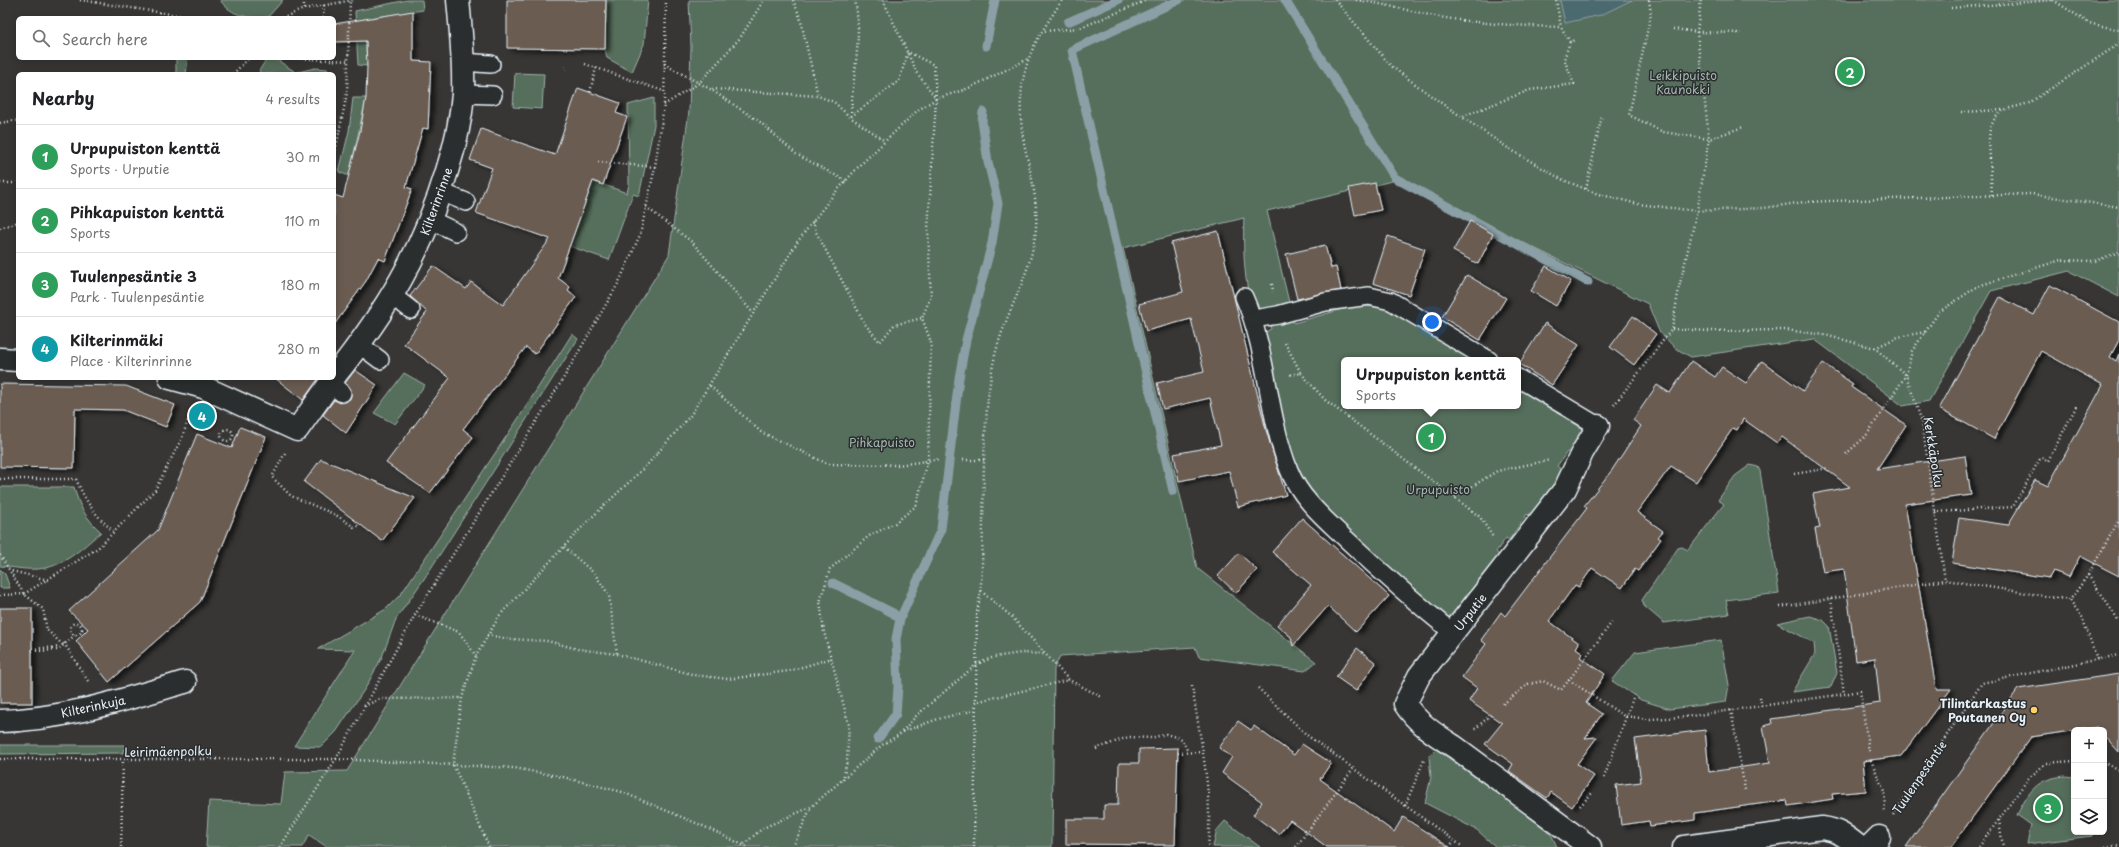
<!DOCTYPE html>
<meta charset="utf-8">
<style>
:root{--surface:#fff;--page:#f6f6f6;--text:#202124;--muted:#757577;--line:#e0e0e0;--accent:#847042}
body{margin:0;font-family:"Playpen Sans",sans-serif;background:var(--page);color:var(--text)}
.controls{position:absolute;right:12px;bottom:12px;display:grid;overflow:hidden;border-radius:6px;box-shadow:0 2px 10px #0003}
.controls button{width:36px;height:36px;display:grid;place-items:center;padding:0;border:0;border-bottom:1px solid var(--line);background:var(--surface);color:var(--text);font:20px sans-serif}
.you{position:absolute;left:1432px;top:322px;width:14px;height:14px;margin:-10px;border:3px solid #fff;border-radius:50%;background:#1a73e8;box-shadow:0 0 0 6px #1a73e833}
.badge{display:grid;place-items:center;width:26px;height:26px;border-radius:50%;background:var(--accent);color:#fff;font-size:13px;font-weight:700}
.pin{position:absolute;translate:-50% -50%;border:2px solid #fff;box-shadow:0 1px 4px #0006}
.popup{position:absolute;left:1341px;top:357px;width:180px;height:52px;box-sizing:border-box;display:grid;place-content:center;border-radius:6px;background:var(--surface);filter:drop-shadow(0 1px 3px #0005);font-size:13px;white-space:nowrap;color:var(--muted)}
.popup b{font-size:15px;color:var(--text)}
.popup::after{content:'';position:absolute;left:50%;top:100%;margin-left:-8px;border:8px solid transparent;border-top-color:var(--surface)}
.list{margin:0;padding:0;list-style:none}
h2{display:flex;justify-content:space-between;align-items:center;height:52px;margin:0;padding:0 16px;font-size:17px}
h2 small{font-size:13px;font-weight:400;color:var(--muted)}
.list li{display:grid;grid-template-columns:26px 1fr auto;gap:12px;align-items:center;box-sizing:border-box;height:64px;padding:0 16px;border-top:1px solid var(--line)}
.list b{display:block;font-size:15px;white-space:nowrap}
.list p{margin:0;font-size:13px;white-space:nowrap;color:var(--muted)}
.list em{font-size:13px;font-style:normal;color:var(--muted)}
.icon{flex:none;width:22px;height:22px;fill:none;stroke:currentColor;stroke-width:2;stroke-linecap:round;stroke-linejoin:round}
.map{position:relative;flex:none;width:2119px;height:847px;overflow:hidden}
.search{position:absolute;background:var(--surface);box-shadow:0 2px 10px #0003;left:16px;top:16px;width:320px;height:44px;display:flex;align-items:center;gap:10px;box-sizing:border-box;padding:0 14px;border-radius:6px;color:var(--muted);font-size:15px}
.panel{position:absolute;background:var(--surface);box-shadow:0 2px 10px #0003;left:16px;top:72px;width:320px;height:308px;border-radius:6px}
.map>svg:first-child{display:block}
</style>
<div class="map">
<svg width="2119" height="847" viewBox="0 0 2119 847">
<defs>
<filter id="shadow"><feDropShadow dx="4.5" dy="2.5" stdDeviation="2" flood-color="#0009"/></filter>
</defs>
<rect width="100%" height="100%" fill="#373635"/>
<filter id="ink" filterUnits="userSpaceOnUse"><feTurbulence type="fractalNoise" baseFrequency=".025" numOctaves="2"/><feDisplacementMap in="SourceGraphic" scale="8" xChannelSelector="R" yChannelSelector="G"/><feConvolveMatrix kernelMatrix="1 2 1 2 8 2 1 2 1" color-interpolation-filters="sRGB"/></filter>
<g filter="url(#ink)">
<!-- green -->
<g fill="#566e5b" stroke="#9fb0aa">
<path d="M220,0H283L268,17C250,19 231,16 220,0Z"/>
<polygon points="407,0 422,0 423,10 364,19 367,66 358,65 355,11"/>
<polygon points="606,0 648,0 644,44 632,72 607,58 605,49"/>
<path d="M689,0H2119V297L2069,271L1991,291L1929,401L1903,406L1814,339L1691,357L1675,348L1659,331L1648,304L1396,180L1267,211L1294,323L1353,306L1382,307L1397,313L1472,360H1344V406H1518V389L1585,430L1575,451L1567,452L1557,466L1566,473L1534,519L1527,514L1509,540L1506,538L1496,552L1499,555L1452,620C1419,594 1388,567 1357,539C1337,520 1316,502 1303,478C1281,435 1273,381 1261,334L1271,329L1267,312C1262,312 1259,312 1255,308C1243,294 1243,237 1244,218L1123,248L1197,568L1316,662L1305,671L1199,657L1195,647L1060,656L1054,669L1052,847H327L309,835L302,847H206L209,801L281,804L285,772L347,771L669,255L689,111L691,47Z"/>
<polygon points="176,58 188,58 186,74 176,74"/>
<polygon points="267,58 274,58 294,71 292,74 263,74 259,71"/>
<polygon points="315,68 327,69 330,74 297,74 298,72"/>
<polygon points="515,73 544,74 542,109 513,107"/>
<polygon points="353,98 366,98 349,176 339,172 349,131"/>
<polygon points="654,98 654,125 639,196 633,194 609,260 569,246 593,181 627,193 629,184 628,105"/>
<polygon points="572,334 578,339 426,576 396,619 382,657 366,687 336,732 321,747 294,746 355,650 318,649 386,609 401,594 520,416"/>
<polygon points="404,373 425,385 395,424 374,413"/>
<polygon points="1750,465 1758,467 1760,471 1779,593 1726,600 1729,614 1664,623 1644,606 1642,600 1678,548 1682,547 1688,550 1724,504 1718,500 1735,476"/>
<path d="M0,487H74C79,507 86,518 101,532C82,548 63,568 37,569C25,570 12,567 0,566Z"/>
<polygon points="0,569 5,574 10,588 0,588"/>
<polygon points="1810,616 1823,620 1829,626 1837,673 1831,687 1792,692 1815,654 1814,643 1777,623"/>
<polygon points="1721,640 1729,685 1726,702 1670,709 1641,700 1612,681 1635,652"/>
<polygon points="0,745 124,745 123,753 0,754"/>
<polygon points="1436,749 1542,825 1552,836 1557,847 1496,847 1477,830 1425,803 1431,777 1429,756"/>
<path d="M2065,776L2074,777V832H2092V836L2027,844L2031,825L2017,815C2030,790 2036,779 2065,776Z"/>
<polygon points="1225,821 1260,847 1213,847 1217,830"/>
</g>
<!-- water -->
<polygon fill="#4c6a6f" stroke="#8aa0a6" points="1560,0 1632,0 1601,15 1565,23"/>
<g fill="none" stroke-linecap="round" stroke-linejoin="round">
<!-- stream -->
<g stroke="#8aa0a6" stroke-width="9">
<polyline points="1285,0 1395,178 1588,282"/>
<polyline points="1068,22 1118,0"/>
<polyline points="986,46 995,0"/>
<polyline points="1173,491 1072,50 1179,0"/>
<polyline points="833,583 893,613 900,619"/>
<polyline points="878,739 896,714 898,687 896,639 900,619 941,529 959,378 966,340 992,243 998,203 988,162 982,121 983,112"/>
</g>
</g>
<!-- building -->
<g fill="#6a5b51" stroke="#e8f1f8" filter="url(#shadow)">
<polygon points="507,0 606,0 605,49 507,48"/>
<polygon points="413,11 413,61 431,62 428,129 423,128 406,187 412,189 385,261 378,258 366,281 334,325 334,195 343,198 360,131 366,98 367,66 366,41 334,42 334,24"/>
<polygon points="578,88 620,103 616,113 627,117 603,185 593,181 558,278 570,287 568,290 576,297 535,354 526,347 463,429 473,437 430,493 386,463 450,378 404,344 427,312 410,296 433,266 466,289 471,282 503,305 550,239 476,213 492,168 470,160 481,129 555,155"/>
<polygon points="1375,183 1381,210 1355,215 1349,188"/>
<polygon points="1470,221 1493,234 1478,264 1453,251"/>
<polygon points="1218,231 1266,430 1286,495 1238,507 1229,471 1179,481 1174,454 1221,445 1210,398 1163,409 1157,383 1204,372 1191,319 1146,331 1139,304 1183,292 1171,243"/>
<polygon points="1388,236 1425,249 1409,295 1373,283"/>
<polygon points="1325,245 1331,268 1336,267 1341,290 1297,299 1286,254"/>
<polygon points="1546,266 1571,281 1556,306 1531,291"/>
<polygon points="1467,275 1506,298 1480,340 1442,317"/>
<polygon points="2050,285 2119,322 2119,340 2110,357 2116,361 2119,354 2119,576 2080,556 2069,577 2053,571 2049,578 1952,563 1959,518 2008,525 2035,480 2048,486 2103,385 2041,351 1994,439 1939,409 2000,297 2034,315"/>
<polygon points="1633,316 1656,334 1634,365 1610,347"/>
<polygon points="1545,323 1579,345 1552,385 1519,364"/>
<polygon points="1691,361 1715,377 1722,367 1746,383 1762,361 1803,391 1823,363 1853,384 1851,387 1906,425 1877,469 1965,456 1971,495 1905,504 1936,689 1951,689 1901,756 1863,761 1866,791 1832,794 1833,799 1788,806 1787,800 1695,813 1695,820 1650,826 1649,821 1621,825 1616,785 1641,782 1635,739 1705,730 1709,772 1770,763 1763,726 1772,724 1771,719 1880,703 1875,658 1856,661 1844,569 1823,572 1815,529 1820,528 1813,494 1850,487 1782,437 1777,443 1743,419 1737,430 1733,428 1696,482 1671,466 1637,512 1663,531 1658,537 1661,539 1638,571 1635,569 1622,588 1592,568 1579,587 1575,585 1549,621 1579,643 1576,648 1583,653 1580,657 1605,674 1586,703 1602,714 1585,738 1597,737 1577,764 1594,776 1572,807 1551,792 1547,798 1509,771 1513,764 1485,744 1502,723 1469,701 1477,688 1462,677 1486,644 1481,640 1501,612 1505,616 1587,508 1584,506 1612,470 1641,426 1633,420 1657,385 1670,393"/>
<polygon points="355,370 377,385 346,433 323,415 334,400 341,403 350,399 351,390 345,383"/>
<polygon points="275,378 319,378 303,400"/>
<polygon points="0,384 126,386 175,405 166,427 123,410 75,409 74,468 0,467"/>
<polygon points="240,427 266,437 200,602 109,682 76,641 88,629 69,611 158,530 197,434 232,448"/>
<polygon points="321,459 415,498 382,541 304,482"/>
<polygon points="1302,518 1389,596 1356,632 1328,606 1293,646 1291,637 1277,625 1311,585 1272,552"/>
<polygon points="1239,553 1257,570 1236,593 1218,576"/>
<rect x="0" y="608" width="32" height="95"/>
<polygon points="1357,648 1376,663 1356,691 1336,677"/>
<polygon points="2119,674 2119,752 2104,735 2104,730 2099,730 2097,727 2031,737 1951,847 1906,847 2018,689"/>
<polygon points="1238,721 1251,730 1254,726 1294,755 1302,744 1331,763 1320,779 1394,832 1403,817 1449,847 1327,847 1290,820 1279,834 1253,815 1262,802 1222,773 1232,757 1219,748"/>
<polygon points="1178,748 1175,845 1066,844 1066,819 1104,819 1104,805 1118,805 1119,763 1139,763 1139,749"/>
</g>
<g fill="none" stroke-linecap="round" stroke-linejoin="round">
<!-- service casing -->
<g stroke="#e8f1f8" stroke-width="20">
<g id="service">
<polyline points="462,62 491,64"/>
<polyline points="463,94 493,95"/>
<polyline points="441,192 466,202"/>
<polyline points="431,220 456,232"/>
<polyline points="393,296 411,310"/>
<path d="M1244,297C1268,352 1267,414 1289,470C1300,498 1325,519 1346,539C1381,572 1416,603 1453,633"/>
<polyline points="1254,319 1278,315 1325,302 1369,296 1391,301 1489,360"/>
<polyline points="360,345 380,360"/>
<polyline points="1518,378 1598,426"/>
<polyline points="329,383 342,393"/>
</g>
</g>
<!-- minor casing -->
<g stroke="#e8f1f8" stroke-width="25">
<g id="minor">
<polyline points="0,359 18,360"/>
<path d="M334,377C386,311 422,253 447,171C455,146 461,121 463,94C464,63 461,30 458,0"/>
<polyline points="170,378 203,387 297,430 334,378"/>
<path d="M0,721C62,720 126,699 185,682"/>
<path d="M1590,847L1455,747C1436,735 1418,724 1405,704L1419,676L1565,489L1582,453L1598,426"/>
<path d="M1684,847L1822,828C1838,830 1847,837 1859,847"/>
<polyline points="1869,847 1879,837"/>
</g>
</g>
<!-- path -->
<g stroke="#e8f1f8" stroke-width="2.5" stroke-dasharray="1 3" stroke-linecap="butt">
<polyline points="80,0 196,18"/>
<polyline points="304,0 304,9"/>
<polyline points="793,0 800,17 818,96"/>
<polyline points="883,0 917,73 936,98"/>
<polyline points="1335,0 1391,66 1434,98 1508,148 1561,179 1598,194 1638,204 1697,211 1764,208 1804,202 2032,194 2119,207"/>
<path d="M1356,0C1386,4 1416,13 1446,18C1484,24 1522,26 1561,27"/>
<polyline points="1556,0 1561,27 1570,42"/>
<polyline points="1649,0 1651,14 1629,115 1663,132 1709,139 1743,127"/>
<polyline points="2053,0 2089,23 2119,30"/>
<polyline points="1951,8 2053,0"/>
<polyline points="282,18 304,9 353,0"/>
<polyline points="323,18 324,5"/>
<polyline points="1673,29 1697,32 1741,33"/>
<polyline points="1045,31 1080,28 1147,0"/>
<polyline points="290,58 350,61"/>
<polyline points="585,64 663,91"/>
<polyline points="664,64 710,89 760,122 796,154 846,181"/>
<polyline points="565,68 568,68"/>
<polyline points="233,74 249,58"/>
<polyline points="712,89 818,96 834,102 850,117 885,141"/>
<polyline points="590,92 596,68"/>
<polyline points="664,105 699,83 740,38 764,0"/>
<polyline points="1961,112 2003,110"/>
<path d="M851,116C852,77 863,39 855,0"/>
<polyline points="1463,116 1530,90 1574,84 1564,59 1570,42 1576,39"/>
<polyline points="0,123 18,120"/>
<polyline points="334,158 347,93 350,1"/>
<polyline points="598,162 655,167"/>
<polyline points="0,183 18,183"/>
<polyline points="1586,189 1602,115"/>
<polyline points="1992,195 1989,140 1990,128 1995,118 2003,110 2029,103 2119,44"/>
<polyline points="646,207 692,242 753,313"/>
<polyline points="813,221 816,232 865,324 880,342 894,325 922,318"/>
<polyline points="0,228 18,222"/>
<polyline points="1272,284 1273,292"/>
<polyline points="1672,329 1710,331 1786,330 1825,335 1875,348 1906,375 1922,422 1945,580 2070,600"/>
<polyline points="1285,343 1301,373 1289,375"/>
<polyline points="1875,348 1898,337 1925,332"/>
<polyline points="1301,373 1325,400 1480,517 1493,537"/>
<polyline points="710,386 761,432 828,464 898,465 940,459"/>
<polyline points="1614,405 1672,329 1679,288 1697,211 1709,139 1697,32 1701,0"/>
<circle cx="227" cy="435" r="6"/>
<polyline points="285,453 272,477 291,496 336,515 354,527 361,525"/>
<polyline points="1846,454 1866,436 1906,375 1912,351 1939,312 1978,286 2061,260 2095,261 2119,252"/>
<polyline points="963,460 984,460"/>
<polyline points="1794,474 1829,468"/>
<path d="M0,479H76C86,502 94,514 113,531"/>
<polyline points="1455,497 1497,471 1550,460"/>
<polyline points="1935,512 2013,507 2041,457 2048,461 2077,405"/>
<polyline points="564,547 594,573 609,595 617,654"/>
<polyline points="0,555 24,594 43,609 47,630 64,646"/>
<polyline points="12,571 48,580"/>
<polyline points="2088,575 2119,621"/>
<polyline points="981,591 1012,617 1069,680 1102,697"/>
<polyline points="0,595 24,594 98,548 155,490 182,438 191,411"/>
<polyline points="1831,599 1844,694 1860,691 1869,752"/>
<polyline points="1780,607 1945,580"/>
<polyline points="415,615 459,632 476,656"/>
<polyline points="1612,622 1569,680 1624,716 1649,719 1684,717 1844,694"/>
<circle cx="76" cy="629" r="6"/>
<polyline points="487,635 509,639 548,641 577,649 617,654 695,675 728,679 789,671 832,658"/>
<polyline points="64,643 88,681"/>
<polyline points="32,649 59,647"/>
<polyline points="32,651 58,650 75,635"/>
<polyline points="2097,659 2082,617 2070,600 2088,575 2119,520"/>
<path d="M1192,686C1200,739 1213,793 1208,847"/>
<polyline points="1258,688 1308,736 1463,847"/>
<polyline points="1760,697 1762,706"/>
<polyline points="975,702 1069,680"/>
<polyline points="1503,704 1528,684 1543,681 1561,690 1569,680"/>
<polyline points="364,706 380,699 462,698"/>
<polyline points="1731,710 1745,790"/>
<polyline points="1475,729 1492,714"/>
<polyline points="902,732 938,719 975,710"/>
<polyline points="1096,749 1128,737 1151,738 1166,734 1182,739 1188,752"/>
<polyline points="1178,753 1202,752"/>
<polyline points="0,759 336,759 514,768 563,777 622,792 703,826 747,847"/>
<polyline points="1871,760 1884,791 1885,811"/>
<polyline points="2104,762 2119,771"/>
<polyline points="1604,778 1634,695"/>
<polyline points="843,780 847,761 849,725 824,632 820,602 830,569 869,536 895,523 916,506 928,460 930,377 931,342 922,318 931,296 928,229 936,99 934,65 908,52 899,81 850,117"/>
<polyline points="1405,806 1424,760"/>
<polyline points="1580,806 1593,792"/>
<polyline points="1893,815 1982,683 2119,655"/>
<polyline points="1999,820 2003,847"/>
<polyline points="744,844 763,828 811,807 882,745 899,735 917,715 977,664 994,657 1021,653 1044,654"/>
<polyline points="121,847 123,760"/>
<polyline points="280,847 336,759 415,615 563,379 619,282 640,235 655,167 664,105 666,0"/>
<polyline points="489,847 453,764 462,698 476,656 500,615 586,523 647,465 690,416 798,241 834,194 859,166 918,110 936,99 969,88 1028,59"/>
<polyline points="793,847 811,807"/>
<path d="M974,847L977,613C983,584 982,554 983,525C984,470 983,414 994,360C1003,315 1033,274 1036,227C1038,199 1030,171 1024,143C1019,115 1019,85 1029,58C1036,38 1051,18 1062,0"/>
<polyline points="1296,847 1353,769"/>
<polyline points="1449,847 1454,841"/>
<polyline points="1979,847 2028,779 2046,763 2074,761"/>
<polyline points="2105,847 2119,845"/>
</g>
<!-- service -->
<use href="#service" stroke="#2a2d2e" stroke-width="17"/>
<!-- minor -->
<use href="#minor" stroke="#2a2d2e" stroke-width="22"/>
</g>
</g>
<!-- markers -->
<circle fill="#ffd166" stroke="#2a2d2e" stroke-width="1.5" cx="2034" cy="710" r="4"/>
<g text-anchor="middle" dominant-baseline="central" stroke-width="3" stroke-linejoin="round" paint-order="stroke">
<!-- park labels -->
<g font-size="12" fill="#a6b6b1" stroke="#2a2d2e">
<text x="1683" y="75">Leikkipuisto<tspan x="1683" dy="14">Kaunokki</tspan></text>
<text x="882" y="442">Pihkapuisto</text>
<text x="1438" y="489">Urpupuisto</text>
</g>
<!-- street labels -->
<g font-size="12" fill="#e8f1f8" stroke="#2a2d2e">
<text transform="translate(436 201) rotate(-70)">Kilterinrinne</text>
<text transform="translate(1934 452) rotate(81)">Kerkkäpolku</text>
<text transform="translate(1470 612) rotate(-52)">Urputie</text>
<text transform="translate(93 706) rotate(-12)">Kilterinkuja</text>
<text transform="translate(168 751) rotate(-1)">Leirimäenpolku</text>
<text transform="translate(1919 777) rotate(-56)">Tuulenpesäntie</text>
</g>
<!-- poi labels -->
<g font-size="12" font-weight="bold" fill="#e8f1f8" stroke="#2a2d2e" text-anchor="end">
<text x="2026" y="703">Tilintarkastus<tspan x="2026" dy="14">Poutanen Oy</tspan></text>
</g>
</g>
</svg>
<div class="controls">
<button>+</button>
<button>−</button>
<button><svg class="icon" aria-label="layers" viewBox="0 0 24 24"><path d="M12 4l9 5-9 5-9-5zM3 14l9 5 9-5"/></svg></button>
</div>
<div class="you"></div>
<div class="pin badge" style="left:1431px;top:437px;background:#2e9e5b">1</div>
<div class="popup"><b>Urpupuiston kenttä</b>Sports</div>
<div class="pin badge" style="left:1850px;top:72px;background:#2e9e5b">2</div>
<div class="pin badge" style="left:2048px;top:808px;background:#2e9e5b">3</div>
<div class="pin badge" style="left:202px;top:416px;background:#0f9aa8">4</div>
<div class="search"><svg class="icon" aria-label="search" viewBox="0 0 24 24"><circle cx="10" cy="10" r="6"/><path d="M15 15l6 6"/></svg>Search here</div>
<section class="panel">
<h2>Nearby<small>4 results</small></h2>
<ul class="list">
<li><span class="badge" style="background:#2e9e5b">1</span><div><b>Urpupuiston kenttä</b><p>Sports · Urputie</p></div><em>30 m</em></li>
<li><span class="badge" style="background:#2e9e5b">2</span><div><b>Pihkapuiston kenttä</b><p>Sports</p></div><em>110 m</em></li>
<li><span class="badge" style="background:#2e9e5b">3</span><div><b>Tuulenpesäntie 3</b><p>Park · Tuulenpesäntie</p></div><em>180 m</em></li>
<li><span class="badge" style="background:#0f9aa8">4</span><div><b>Kilterinmäki</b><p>Place · Kilterinrinne</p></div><em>280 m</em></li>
</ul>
</section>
</div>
